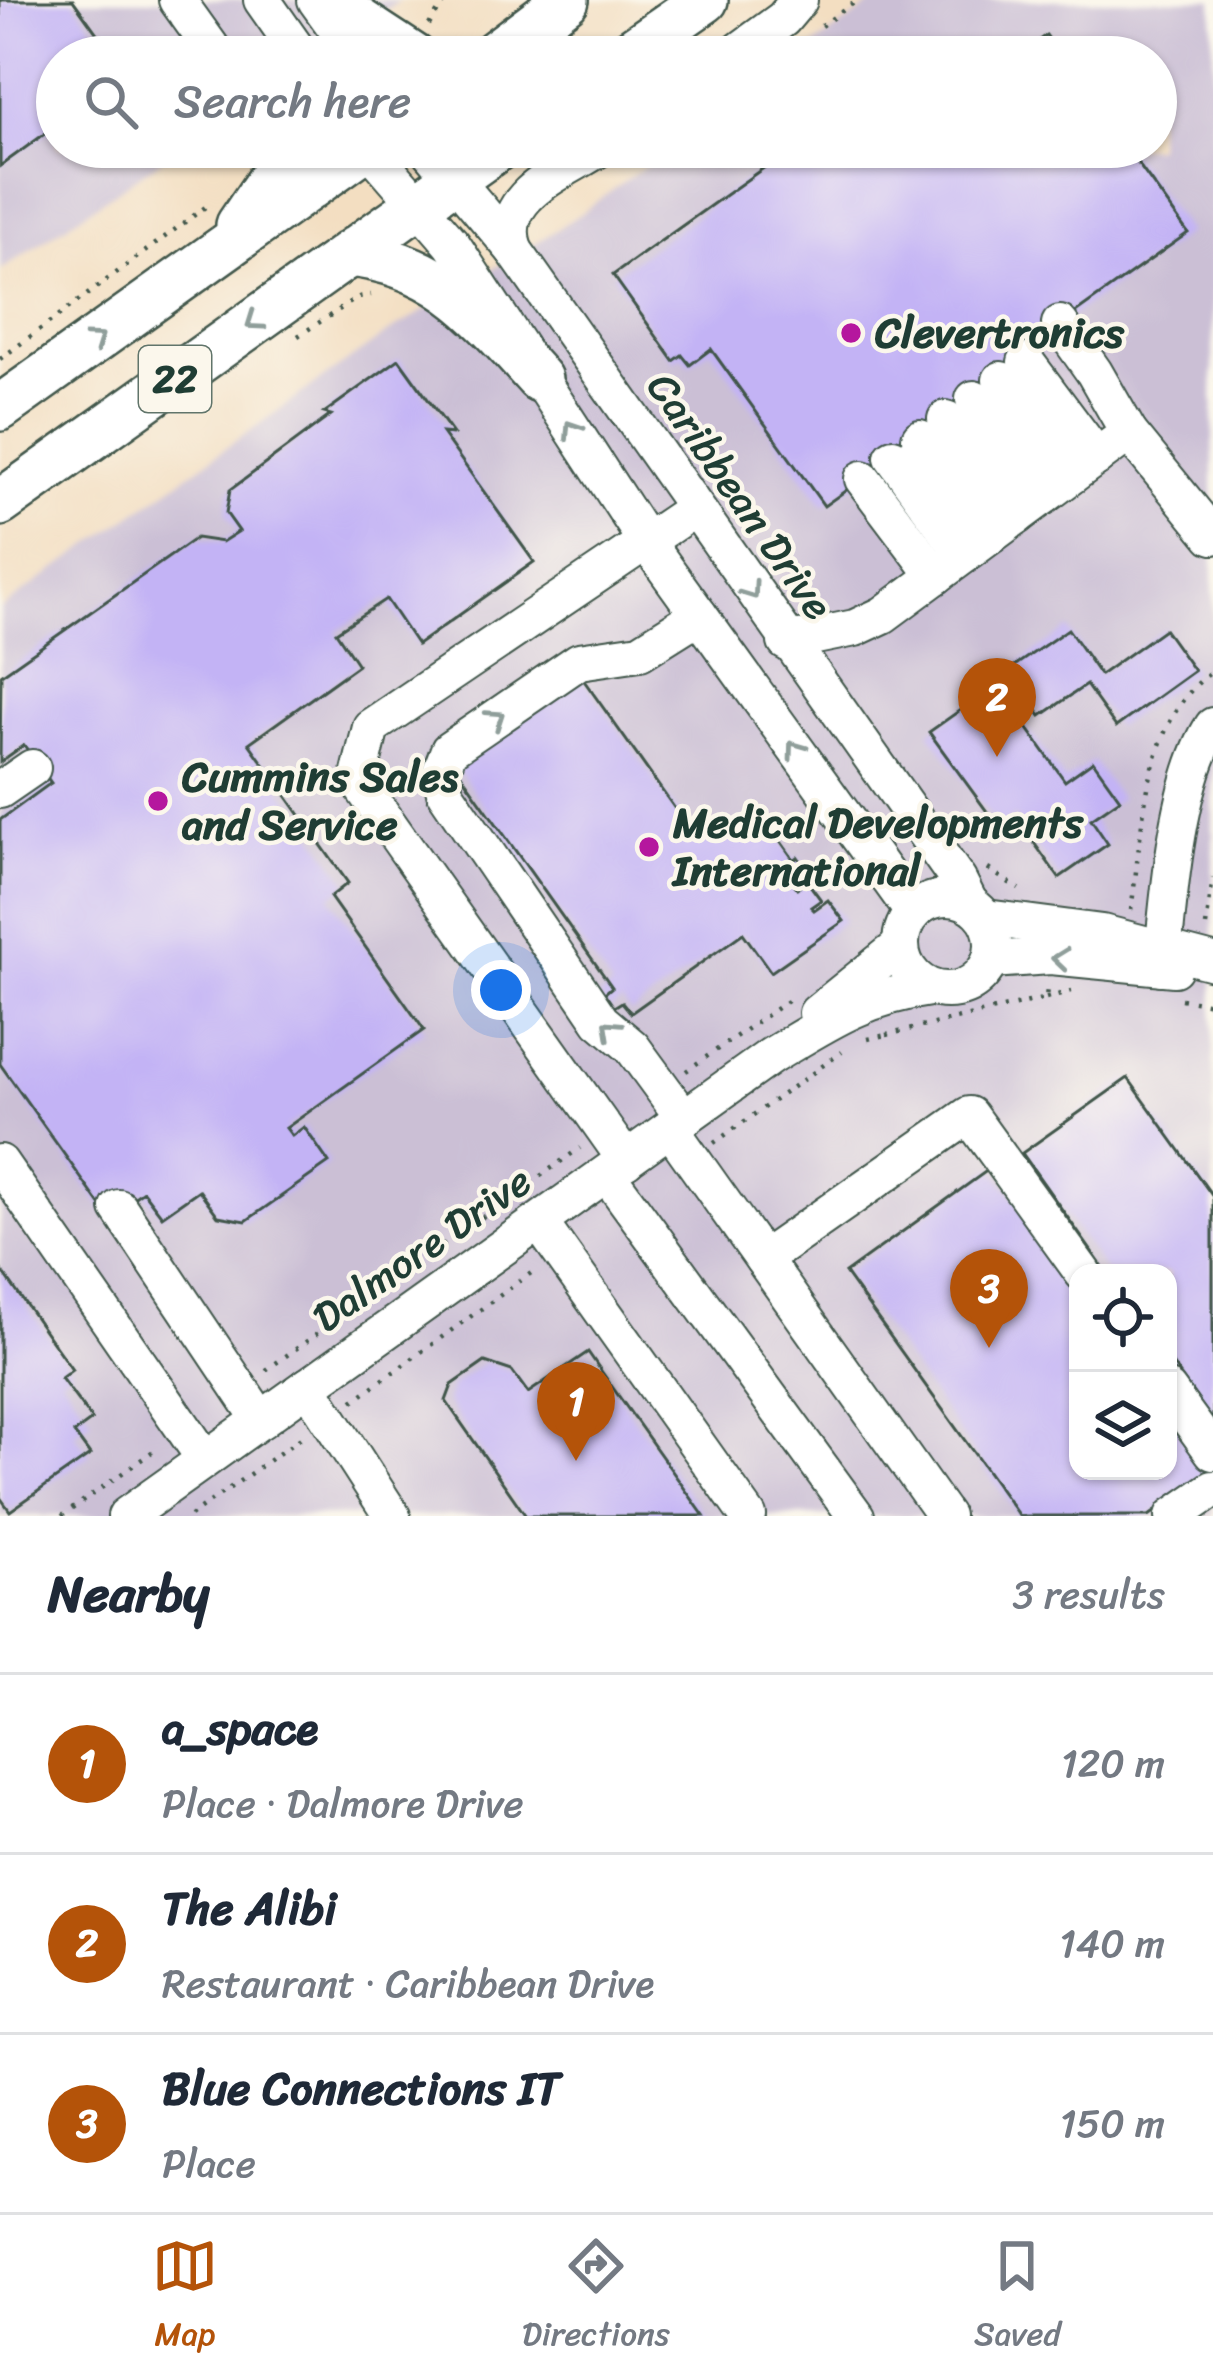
<!DOCTYPE html>
<meta charset="utf-8">
<style>
:root{--surface:#fff;--page:#f2f2f3;--text:#1f2937;--muted:#747a83;--line:#e0e1e3;--accent:#b45309}
body{margin:0;font-family:Sriracha,sans-serif;background:var(--page);color:var(--text)}
.controls{position:absolute;right:36px;bottom:36px;display:grid;overflow:hidden;border-radius:24px;box-shadow:0 3px 9px #0004}
.controls button{width:108px;height:108px;display:grid;place-items:center;padding:0;border:0;border-bottom:3px solid var(--line);background:var(--surface);color:var(--text);font:60px sans-serif}
.you{position:absolute;left:501px;top:990px;width:42px;height:42px;margin:-30px;border:9px solid #fff;border-radius:50%;background:#1a73e8;box-shadow:0 0 0 18px #1a73e833}
.badge{display:grid;place-items:center;width:78px;height:78px;border-radius:50%;background:var(--accent);color:#fff;font-size:39px;font-weight:700}
.pin{position:absolute;translate:-50% -99px;filter:drop-shadow(0 3px 6px #0008)}
.pin::after{content:'';position:absolute;top:63px;width:42px;height:36px;background:inherit;clip-path:polygon(0 0,100% 0,50% 100%)}
.list{margin:0;padding:0;list-style:none}
h2{display:flex;justify-content:space-between;align-items:center;height:156px;margin:0;padding:0 48px;font-size:51px}
h2 small{font-size:39px;font-weight:400;color:var(--muted)}
.list li{display:grid;grid-template-columns:78px 1fr auto;gap:36px;align-items:center;box-sizing:border-box;height:180px;padding:0 48px;border-top:3px solid var(--line)}
.list b{display:block;font-size:45px;white-space:nowrap}
.list p{margin:0;font-size:39px;white-space:nowrap;color:var(--muted)}
.list em{font-size:39px;font-style:normal;color:var(--muted)}
.icon{flex:none;width:66px;height:66px;fill:none;stroke:currentColor;stroke-width:2;stroke-linecap:round;stroke-linejoin:round}
.map{position:relative;flex:none;width:1213px;height:1516px;overflow:hidden}
.search{position:absolute;background:var(--surface);box-shadow:0 3px 9px #0004;left:36px;right:36px;top:36px;height:132px;display:flex;align-items:center;gap:30px;box-sizing:border-box;padding:0 42px;border-radius:66px;color:var(--muted);font-size:45px}
.sheet{height:696px;background:var(--surface)}
nav{display:flex;justify-content:space-around;align-items:center;box-sizing:border-box;height:168px;border-top:3px solid var(--line);background:var(--surface);font-size:33px;color:var(--muted)}
nav a{display:grid;justify-items:center;gap:6px}
nav .on{color:var(--accent)}
.map>svg:first-child{display:block}
</style>
<div class="map">
<svg width="1213" height="1516" viewBox="0 0 1213 1516">
<rect width="100%" height="100%" fill="#fbf7ec"/>
<filter id="ink" filterUnits="userSpaceOnUse"><feTurbulence type="fractalNoise" baseFrequency=".00833" numOctaves="2"/><feDisplacementMap in="SourceGraphic" scale="24" xChannelSelector="R" yChannelSelector="G"/><feConvolveMatrix kernelMatrix="1 2 1 2 8 2 1 2 1" color-interpolation-filters="sRGB"/></filter>
<filter id="wash" filterUnits="userSpaceOnUse"><feTurbulence type="fractalNoise" baseFrequency=".004" numOctaves="4" result="noise"/><feDisplacementMap in="SourceGraphic" scale="48" xChannelSelector="R" yChannelSelector="G"/><feGaussianBlur stdDeviation="2.7" result="paint"/><feColorMatrix in="noise" values="0 0 0 0 0 0 0 0 0 0 0 0 0 0 0 0 0 1.4 0 .05"/><feComposite in="paint" operator="in"/></filter>
<g filter="url(#wash)">
<rect width="100%" height="100%" fill="#f3dec1"/>
<!-- industrial -->
<g fill="#cbbfd5" fill-rule="evenodd">
<polygon points="0,0 401,0 314,57 57,57 57,147 180,147 0,271"/>
<path d="M878,0H1213V1516H0V609L386,334L558,229L672,147H1156V57H798ZM1078,1273H1168V1471H1078Z"/>
</g>
<g id="blocks">
<!-- building -->
<g fill="#c3b3f5">
<polygon points="0,0 73,0 114,57 57,57 57,125 0,166"/>
<polygon points="1046,35 1062,57 1015,57"/>
<polygon points="793,147 846,147 861,167 889,147 1126,147 1188,233 1036,341 1043,350 824,506 711,349 690,365 682,355 674,361 613,275"/>
<polygon points="399,359 453,434 442,433 534,562 417,645 386,599 336,632 358,665 249,743 348,883 330,897 424,1030 286,1128 292,1136 304,1127 329,1163 246,1221 218,1216 199,1190 162,1216 143,1191 108,1216 0,1064 0,820 51,783 24,745 0,762 1,675 196,538 222,542 239,531 226,513 230,490 331,415 324,413"/>
<polygon points="1068,629 1100,675 1164,629 1194,671 1116,727 1086,685 1041,716 1036,709 1021,719 1065,781 1093,761 1120,799 1091,819 1108,844 1059,878 1015,816 999,828 929,732 1013,673 1010,669"/>
<polygon points="580,675 695,837 711,824 748,824 765,812 765,819 794,860 798,857 810,874 795,885 797,888 807,881 821,900 811,907 814,910 828,900 844,921 771,972 743,933 631,1013 622,1002 609,1010 600,997 612,987 454,764"/>
<polygon points="1128,1078 1213,1197 1213,1421 1168,1358 1168,1273 1107,1273 1022,1153"/>
<polygon points="992,1167 1078,1286 1078,1471 1168,1471 1168,1411 1212,1471 1149,1516 1019,1516 845,1273"/>
<polygon points="0,1268 72,1370 61,1378 92,1420 74,1433 90,1455 10,1511 0,1497"/>
<polygon points="588,1352 613,1388 704,1516 526,1516 446,1401 452,1385 485,1362 512,1371 528,1393"/>
</g>
</g>
</g>
<g filter="url(#ink)">
<use href="#blocks" fill-opacity="0" stroke="#3f5549" stroke-width="3"/>
<g fill="none" stroke-linecap="round" stroke-linejoin="round">
<!-- minor casing -->
<g stroke="#3f5549" stroke-width="40">
<g id="minor">
<polyline points="177,0 215,53"/>
<polyline points="262,0 302,57"/>
<polyline points="316,0 357,57"/>
<polyline points="731,57 783,19 799,0"/>
<polyline points="368,147 452,244 645,540 913,912"/>
<polyline points="427,147 514,250 958,880 970,904"/>
<path d="M514,250C495,194 565,172 601,147"/>
<polyline points="1060,324 1094,372 1129,433 1213,536"/>
<polyline points="1026,362 1097,457"/>
<polyline points="1001,380 1072,475"/>
<polyline points="974,399 1044,496"/>
<polyline points="946,419 1017,516"/>
<polyline points="920,438 991,535"/>
<polyline points="893,457 964,555"/>
<polyline points="863,479 936,576"/>
<polyline points="786,642 855,628 883,615 1129,433"/>
<polyline points="0,790 32,768"/>
<circle cx="947" cy="944" r="46"/>
<polyline points="986,918 1102,933 1213,962"/>
<polyline points="991,960 1051,956 1174,968"/>
<path d="M1162,967C1168,901 1177,779 1213,726"/>
<polyline points="817,1013 900,946"/>
<polyline points="684,1118 632,1047 601,1021 445,792 441,771 449,750 579,661 640,652 699,615"/>
<polyline points="670,1128 945,1516"/>
<polyline points="626,1160 358,781 371,727 694,509"/>
<polyline points="0,1163 205,1459"/>
<polyline points="607,1174 856,1516"/>
<polyline points="119,1208 261,1420"/>
<polyline points="539,1222 748,1516"/>
<polyline points="763,1259 969,1115 1083,1273"/>
<polyline points="308,1386 392,1516"/>
<polyline points="1168,1390 1213,1452"/>
<path d="M126,1516L771,1056C828,1022 863,997 930,988"/>
<polyline points="1174,1516 1213,1489"/>
</g>
</g>
<!-- major casing -->
<g stroke="#3f5549" stroke-width="50">
<g id="major">
<polyline points="327,0 414,57"/>
<polyline points="490,57 566,0"/>
<polyline points="623,57 705,0"/>
<polyline points="239,225 292,147"/>
<path d="M349,254C440,263 481,315 539,379"/>
<polyline points="0,408 366,147"/>
<polyline points="0,503 499,147"/>
</g>
</g>
<!-- path -->
<g stroke="#3f5549" stroke-width="4.5" stroke-dasharray="3 9" stroke-linecap="butt">
<polyline points="429,25 446,0"/>
<polyline points="821,26 858,0"/>
<polyline points="632,158 647,147"/>
<polyline points="298,336 359,297 371,295"/>
<polyline points="0,359 208,205"/>
<polyline points="988,869 1019,889"/>
<path d="M1131,910C1143,832 1142,720 1213,671"/>
<polyline points="1206,926 1213,878"/>
<polyline points="1046,998 1075,990"/>
<polyline points="1181,999 1213,1004"/>
<polyline points="886,1035 1046,998 1047,988"/>
<polyline points="868,1039 886,1035"/>
<polyline points="686,1071 790,999"/>
<polyline points="714,1143 842,1052"/>
<polyline points="266,1370 580,1148"/>
<polyline points="353,1401 534,1271"/>
<polyline points="62,1516 159,1447"/>
<polyline points="190,1516 305,1435"/>
</g>
<!-- minor -->
<use href="#minor" stroke="#fff" stroke-width="36"/>
<!-- major -->
<use href="#major" stroke="#fff" stroke-width="45"/>
</g>
<!-- one-way arrows -->
<defs><path id="oneway-chevron" d="M-2-3.5L2.5 0L-2 3.5" fill="none" stroke-width="1.6" stroke-linecap="round" stroke-linejoin="round" transform="scale(3)"/></defs>
<g stroke="#8f9e9a">
<use href="#oneway-chevron" transform="translate(254 322) rotate(145)"/>
<use href="#oneway-chevron" transform="translate(96 340) rotate(-35)"/>
<use href="#oneway-chevron" transform="translate(572 429) rotate(-123)"/>
<use href="#oneway-chevron" transform="translate(751 591) rotate(55)"/>
<use href="#oneway-chevron" transform="translate(496 718) rotate(-34)"/>
<use href="#oneway-chevron" transform="translate(795 749) rotate(-126)"/>
<use href="#oneway-chevron" transform="translate(1060 959) rotate(-174)"/>
<use href="#oneway-chevron" transform="translate(611 1028) rotate(-137)"/>
</g>
</g>
<!-- markers -->
<g fill="#b5179e" stroke="#fbf7ec" stroke-width="4.5">
<circle cx="851" cy="333" r="12"/>
<circle cx="158" cy="801" r="12"/>
<circle cx="649" cy="847" r="12"/>
</g>
<g text-anchor="middle" dominant-baseline="central" stroke-width="9" stroke-linejoin="round" paint-order="stroke">
<!-- shield labels -->
<rect fill="#fbf7ec" stroke="#61756b" stroke-width="3" x="139" y="346" width="72" height="66" rx="9"/>
<g font-size="39" font-weight="bold" fill="#1f3d34">
<text x="175" y="379">22</text>
</g>
<!-- poi labels -->
<g font-size="42" font-weight="bold" fill="#1f3d34" stroke="#fbf7ec" text-anchor="start">
<text x="875" y="333">Clevertronics</text>
<text x="182" y="777">Cummins Sales<tspan x="182" dy="48">and Service</tspan></text>
<text x="673" y="823">Medical Developments<tspan x="673" dy="48">International</tspan></text>
</g>
<!-- street labels -->
<g font-size="42" fill="#1f3d34" stroke="#fbf7ec">
<text transform="translate(740 496) rotate(55)">Caribbean Drive</text>
<text transform="translate(422 1249) rotate(-35)">Dalmore Drive</text>
</g>
</g>
</svg>
<div class="controls">
<button><svg class="icon" aria-label="locate" viewBox="0 0 24 24"><circle cx="12" cy="12" r="6"/><path d="M12 2v4M12 18v4M2 12h4M18 12h4"/></svg></button>
<button><svg class="icon" aria-label="layers" viewBox="0 0 24 24"><path d="M12 4l9 5-9 5-9-5zM3 14l9 5 9-5"/></svg></button>
</div>
<div class="you"></div>
<div class="pin badge" style="left:576px;top:1461px">1</div>
<div class="pin badge" style="left:997px;top:757px">2</div>
<div class="pin badge" style="left:989px;top:1348px">3</div>
<div class="search"><svg class="icon" aria-label="search" viewBox="0 0 24 24"><circle cx="10" cy="10" r="6"/><path d="M15 15l6 6"/></svg>Search here</div>
</div>
<section class="sheet">
<h2>Nearby<small>3 results</small></h2>
<ul class="list">
<li><span class="badge">1</span><div><b>a_space</b><p>Place · Dalmore Drive</p></div><em>120 m</em></li>
<li><span class="badge">2</span><div><b>The Alibi</b><p>Restaurant · Caribbean Drive</p></div><em>140 m</em></li>
<li><span class="badge">3</span><div><b>Blue Connections IT</b><p>Place</p></div><em>150 m</em></li>
</ul>
</section>
<nav>
<a class="on"><svg class="icon" aria-label="map" viewBox="0 0 24 24"><path d="M3 6l6-2 6 2 6-2v14l-6 2-6-2-6 2zM9 4v14M15 6v14"/></svg>Map</a>
<a><svg class="icon" aria-label="directions" viewBox="0 0 24 24"><path d="M12 3l9 9-9 9-9-9zM9 14v-3h6M13 9l2 2-2 2"/></svg>Directions</a>
<a><svg class="icon" aria-label="saved" viewBox="0 0 24 24"><path d="M7 4h10v16l-5-4-5 4z"/></svg>Saved</a>
</nav>
